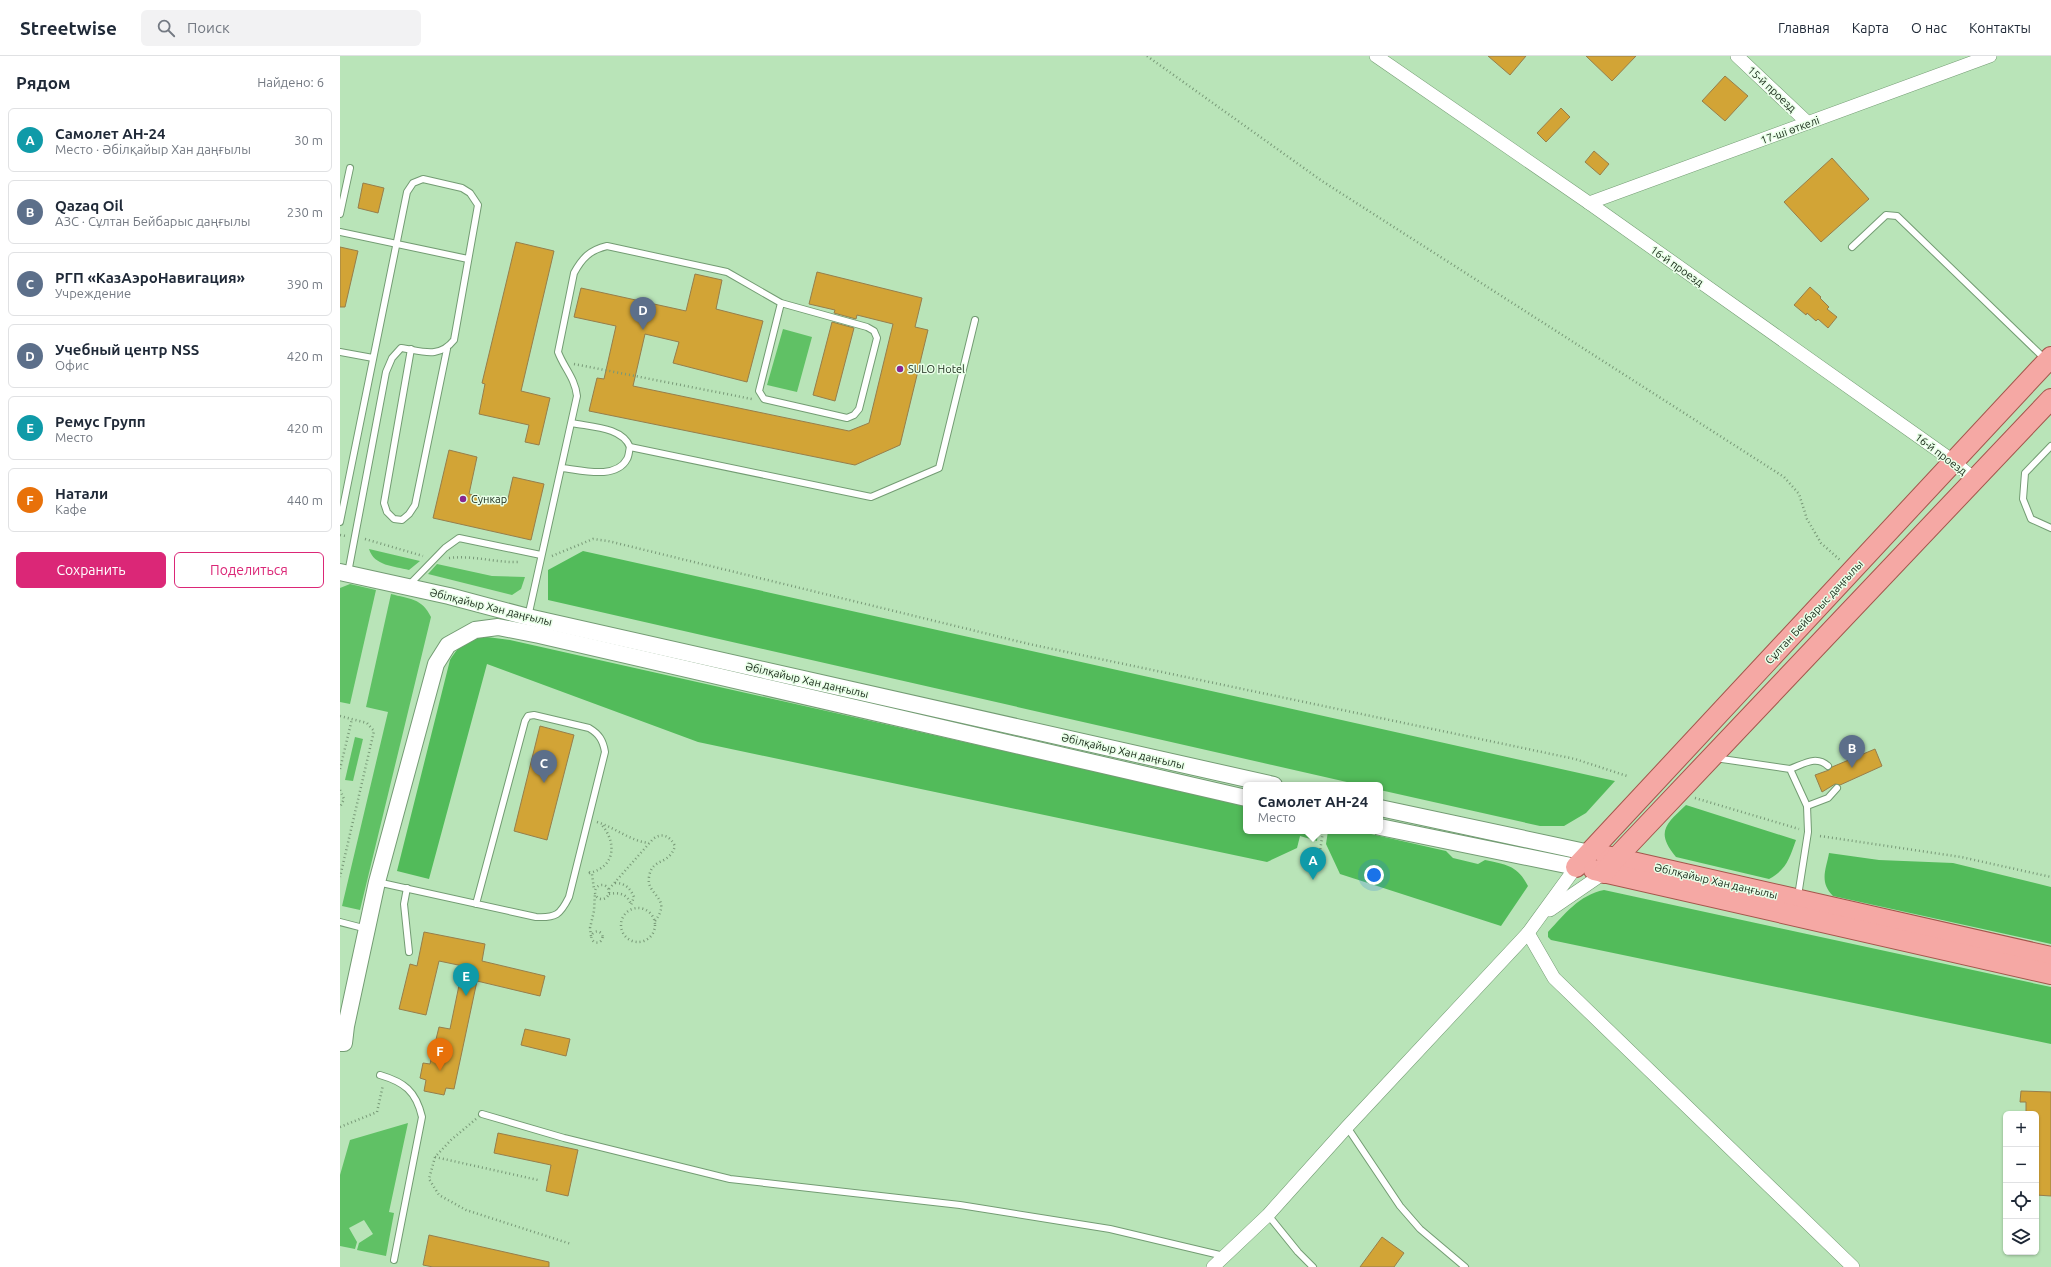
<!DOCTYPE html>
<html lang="ru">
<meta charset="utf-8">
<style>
:root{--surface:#fff;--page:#f2f2f3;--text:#1f2937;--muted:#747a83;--line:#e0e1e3;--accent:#db2777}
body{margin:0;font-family:Ubuntu,sans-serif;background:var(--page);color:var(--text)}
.controls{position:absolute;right:12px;bottom:12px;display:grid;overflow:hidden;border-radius:6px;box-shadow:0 1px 3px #0004}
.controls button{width:36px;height:36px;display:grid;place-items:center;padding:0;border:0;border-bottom:1px solid var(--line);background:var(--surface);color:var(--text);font:20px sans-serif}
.you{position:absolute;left:1034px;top:819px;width:14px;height:14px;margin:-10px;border:3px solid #fff;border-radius:50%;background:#1a73e8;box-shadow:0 0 0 6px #1a73e833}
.badge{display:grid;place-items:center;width:26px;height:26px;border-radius:50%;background:var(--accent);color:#fff;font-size:13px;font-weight:700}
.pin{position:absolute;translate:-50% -33px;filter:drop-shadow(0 1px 2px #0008)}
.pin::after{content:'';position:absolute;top:21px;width:14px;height:12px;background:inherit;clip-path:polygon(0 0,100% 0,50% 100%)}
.popup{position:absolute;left:903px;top:726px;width:140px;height:52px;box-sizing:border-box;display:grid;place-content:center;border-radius:6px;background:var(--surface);filter:drop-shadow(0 1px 3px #0005);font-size:13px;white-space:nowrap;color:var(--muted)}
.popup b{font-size:15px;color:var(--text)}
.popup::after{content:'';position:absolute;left:50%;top:100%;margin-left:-8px;border:8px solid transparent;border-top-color:var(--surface)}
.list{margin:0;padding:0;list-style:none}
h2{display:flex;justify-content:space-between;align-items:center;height:52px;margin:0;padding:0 16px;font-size:17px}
h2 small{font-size:13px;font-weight:400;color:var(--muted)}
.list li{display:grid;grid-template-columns:26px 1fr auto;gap:12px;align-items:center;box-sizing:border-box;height:64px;margin:0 8px 8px;padding:0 8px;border:1px solid var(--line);border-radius:6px}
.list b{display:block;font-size:15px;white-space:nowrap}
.list p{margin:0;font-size:13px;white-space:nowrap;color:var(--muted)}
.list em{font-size:13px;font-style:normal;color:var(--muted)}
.actions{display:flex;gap:8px;padding:12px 16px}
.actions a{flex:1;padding:9px 0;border:1px solid var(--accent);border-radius:6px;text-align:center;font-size:14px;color:var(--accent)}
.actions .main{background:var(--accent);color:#fff}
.icon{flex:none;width:22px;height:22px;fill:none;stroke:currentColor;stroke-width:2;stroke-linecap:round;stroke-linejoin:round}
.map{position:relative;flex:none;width:1711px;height:1211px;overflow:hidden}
header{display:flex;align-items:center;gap:24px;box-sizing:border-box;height:56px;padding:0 20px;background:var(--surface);border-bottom:1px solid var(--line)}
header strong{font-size:19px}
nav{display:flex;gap:22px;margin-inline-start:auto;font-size:14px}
.search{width:280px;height:36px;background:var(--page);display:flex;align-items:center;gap:10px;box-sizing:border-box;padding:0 14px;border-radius:6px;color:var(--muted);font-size:15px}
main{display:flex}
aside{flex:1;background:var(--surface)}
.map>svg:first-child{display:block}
</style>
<header>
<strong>Streetwise</strong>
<div class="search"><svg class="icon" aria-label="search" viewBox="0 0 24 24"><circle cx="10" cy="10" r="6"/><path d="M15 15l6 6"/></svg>Поиск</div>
<nav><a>Главная</a><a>Карта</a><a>О нас</a><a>Контакты</a></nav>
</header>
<main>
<aside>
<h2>Рядом<small>Найдено: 6</small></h2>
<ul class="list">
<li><span class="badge" style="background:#0f9aa8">A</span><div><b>Самолет АН-24</b><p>Место · Әбілқайыр Хан даңғылы</p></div><em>30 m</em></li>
<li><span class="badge" style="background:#5c6f8a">B</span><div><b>Qazaq Oil</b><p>АЗС · Сұлтан Бейбарыс даңғылы</p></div><em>230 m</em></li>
<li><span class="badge" style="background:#5c6f8a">C</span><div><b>РГП «КазАэроНавигация»</b><p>Учреждение</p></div><em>390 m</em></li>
<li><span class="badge" style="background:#5c6f8a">D</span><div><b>Учебный центр NSS</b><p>Офис</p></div><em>420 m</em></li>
<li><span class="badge" style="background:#0f9aa8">E</span><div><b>Ремус Групп</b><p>Место</p></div><em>420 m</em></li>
<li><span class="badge" style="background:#e8710a">F</span><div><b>Натали</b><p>Кафе</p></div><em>440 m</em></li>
</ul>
<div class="actions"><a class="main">Сохранить</a><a>Поделиться</a></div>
</aside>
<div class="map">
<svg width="1711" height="1211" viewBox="0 0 1711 1211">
<rect width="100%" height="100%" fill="#b9e4b8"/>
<!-- green -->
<g fill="#60c165">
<polygon points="443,273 472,281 457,336 427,329"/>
<path d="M29,493L80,505L69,514C54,510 34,510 29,493Z"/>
<polygon points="97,508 152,520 185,521 181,533 172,539 88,518"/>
<polygon points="10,528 36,534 10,648 0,646 0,532"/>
<path d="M51,538C69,543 82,542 91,561L20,854L2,850L48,656L26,651Z"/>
<polygon points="15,681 23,683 13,725 5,724"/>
<polygon points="68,1067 49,1156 54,1157 46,1200 17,1194 19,1187 33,1178 24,1164 9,1172 17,1186 15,1193 0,1190 0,1119 10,1084"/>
</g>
<!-- forest -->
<g fill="#52bb5a">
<polygon points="243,495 1275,725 1246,757 1224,770 1200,770 1040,734 1040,729 1020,729 208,544 208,514"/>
<path d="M147,581L170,584L906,749V775H978L977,785L960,780L957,792L927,806L358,686L147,608L89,823L57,815L110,604C120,588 127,582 147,581Z"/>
<path d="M1346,749L1456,784C1449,803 1447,813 1429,823L1336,801C1315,776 1326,768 1346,749Z"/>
<path d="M988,775H1018L1106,795L1113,802L1138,808L1145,804C1167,809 1177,809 1188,830L1161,870L1000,818L986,788Z"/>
<path d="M1489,797L1539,804L1613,807L1711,831V888L1493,840C1479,826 1486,814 1489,797Z"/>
<path d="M1264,834L1711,931V988L1211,884L1208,881V876C1225,858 1239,839 1264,834Z"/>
</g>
<!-- building -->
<g fill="#d2a436" stroke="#967e4b">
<polygon points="1148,0 1186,0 1170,19"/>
<polygon points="1246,0 1296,0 1272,25"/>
<polygon points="1385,20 1408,40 1385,65 1362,45"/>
<polygon points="1221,52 1230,61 1206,86 1197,77"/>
<polygon points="1254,95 1269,108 1260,119 1245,106"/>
<polygon points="1492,102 1529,143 1481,186 1444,146"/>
<polygon points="23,127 44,132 38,157 18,152"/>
<polygon points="176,186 214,195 181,335 210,342 199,389 185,386 189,369 139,358 145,328 142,327"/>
<polygon points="0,191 18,195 5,251 0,251"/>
<polygon points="477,216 582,242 575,271 588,274 560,389 515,409 249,355 257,322 264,323 276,270 234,261 241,232 346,255 355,218 382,224 376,253 423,265 407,326 333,307 339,286 305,278 293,330 509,375 529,367 553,268 517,259 516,263 494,257 495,254 469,248"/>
<polygon points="1470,231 1481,241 1480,242 1489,251 1487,253 1497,261 1488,272 1478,263 1476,265 1467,257 1466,259 1454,249"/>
<polygon points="492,266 514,272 495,345 473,339"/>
<polygon points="109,394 137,401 129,438 167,447 173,421 204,428 191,484 93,462"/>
<polygon points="200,670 234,679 207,784 174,775"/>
<polygon points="1535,693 1542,710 1500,729 1495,728 1482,736 1475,719 1489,714 1492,711"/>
<polygon points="84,876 145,888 142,905 205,920 200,940 137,925 114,1033 106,1032 104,1039 84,1035 86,1024 80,1022 83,1007 90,1008 99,971 110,973 123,910 99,905 86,959 59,953 70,908 77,910"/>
<polygon points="185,973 230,983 226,1000 181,989"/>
<polygon points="1681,1035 1711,1036 1711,1140 1696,1139 1696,1058 1686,1058 1686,1046 1680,1046"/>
<polygon points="158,1077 238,1094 228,1140 206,1135 211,1109 154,1097"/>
<polygon points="89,1179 209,1206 209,1211 93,1211 83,1209"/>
<polygon points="1042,1181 1064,1197 1054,1211 1020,1211"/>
</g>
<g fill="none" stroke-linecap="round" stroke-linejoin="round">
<!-- service casing -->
<g stroke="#739c73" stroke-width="8">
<g id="service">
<polyline points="0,158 10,112"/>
<polyline points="0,176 128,203"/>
<polyline points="1512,191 1546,159 1557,160 1705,303"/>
<polyline points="71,293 44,447 47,456 54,463 62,464 69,458 75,449 107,293"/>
<polyline points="0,296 33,302"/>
<path d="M232,367C251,371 282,371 290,391L531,441L599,412L635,264"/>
<polyline points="1711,390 1685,417 1683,443 1691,463 1711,472"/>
<path d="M222,412C241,414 276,424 287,403C289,400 289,394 290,391"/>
<path d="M0,466L67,136L73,127L83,123L122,132L130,137L138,149L114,284C99,303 82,295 61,292L52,302L46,316L8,517"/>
<polyline points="69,529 105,492 119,482 201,499"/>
<path d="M188,561L237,340C235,322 224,312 218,296L234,217C242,202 250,194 267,190L387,216L441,247L527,271L534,275L537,282L519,353L514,359L507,362L424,343L419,335L441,247"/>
<polyline points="1375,702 1450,713 1467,750 1468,776 1458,840"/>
<path d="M1450,713C1464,708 1476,699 1488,710"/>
<polyline points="1467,750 1488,742 1497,732"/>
<path d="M37,826L196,861C216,862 220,859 229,841L265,696C263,684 259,678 249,672L194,659L188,660L185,665L136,848"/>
<polyline points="67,832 64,848 69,896"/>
<polyline points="0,866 27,873"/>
<path d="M40,1019C64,1026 76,1035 82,1061L54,1204"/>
<polyline points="142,1058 224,1082 390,1123 620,1149 770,1173 884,1200"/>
<polyline points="1007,1071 1060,1150 1080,1173 1125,1211"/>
<polyline points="928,1159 958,1196 973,1211"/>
</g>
</g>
<!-- minor casing -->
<g stroke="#739c73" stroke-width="14">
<g id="minor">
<polyline points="1036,0 1249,147 1613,405 1635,424"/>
<polyline points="1397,0 1468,67"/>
<polyline points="1249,147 1650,0"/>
<polyline points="1210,854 1264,817"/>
<polyline points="1188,877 1214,922 1513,1211"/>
<polyline points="873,1211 928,1159 1007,1071 1188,877 1236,811"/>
</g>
</g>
<!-- tertiary casing -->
<g stroke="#739c73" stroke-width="18">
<g id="tertiary">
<polyline points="0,516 109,540 188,561 934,729"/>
<polyline points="1040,752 1250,797"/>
<polyline points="1040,771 1236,811"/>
<polyline points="0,987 4,987 6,970 37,826 96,608 108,589 135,574 158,571 199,579 906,742"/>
</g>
</g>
<!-- primary casing -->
<g stroke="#a4564c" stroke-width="22">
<g id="primary">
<polyline points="1266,800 1711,901"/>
<polyline points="1236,811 1711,301"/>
<polyline points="1254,814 1711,918"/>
<polyline points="1264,817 1276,802 1711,343"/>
</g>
</g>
<!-- path -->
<g stroke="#789977" stroke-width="2.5" stroke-dasharray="1 3" stroke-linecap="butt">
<polyline points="807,0 982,125 1444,421 1459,438 1467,463 1481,487 1500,504"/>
<polyline points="234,308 412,343"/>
<polyline points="0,479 6,480"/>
<polyline points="25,483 83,500"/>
<polyline points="212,500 253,483 268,485 689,588 1235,703 1287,720"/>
<path d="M109,502C135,499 155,507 180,506"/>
<polyline points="0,660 27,667 34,675 0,821"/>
<polyline points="0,713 12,663"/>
<polyline points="0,734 4,743 0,751"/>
<polyline points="1355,742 1459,773"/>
<path d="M257,766C276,772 290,785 309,787"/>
<polyline points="1480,780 1621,801 1711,821"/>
<polyline points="978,809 983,775"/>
<polyline points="249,816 252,818 254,833"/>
<path d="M249,817C276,811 277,786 261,768"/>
<path d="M275,827C285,827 290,832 294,841L291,849"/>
<circle cx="262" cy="836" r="7"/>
<path d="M269,833L313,783C322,776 330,780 335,790C329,810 312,801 309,821C306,840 333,841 315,865"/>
<path d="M269,838C279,836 288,838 291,849"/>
<circle cx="298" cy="869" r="17"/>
<circle cx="257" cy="881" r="5.5"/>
<polyline points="251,880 250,872 254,855 255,837"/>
<polyline points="136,1063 111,1084 95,1101 89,1123 99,1139 126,1154 231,1188"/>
<polyline points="0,1071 37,1056 43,1029"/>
<polyline points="95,1101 198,1124"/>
</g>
<!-- service -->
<use href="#service" stroke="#fff" stroke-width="6"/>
<!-- minor -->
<use href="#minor" stroke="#fff" stroke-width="13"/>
<!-- tertiary -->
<use href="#tertiary" stroke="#fff" stroke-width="16"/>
<!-- primary -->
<use href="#primary" stroke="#f5a8a4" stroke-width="20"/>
</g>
<!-- markers -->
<g fill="#882790" stroke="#e9ffe8" stroke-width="1.5">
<circle cx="560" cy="313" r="4"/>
<circle cx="123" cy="443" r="4"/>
</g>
<g text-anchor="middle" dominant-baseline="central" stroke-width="3" stroke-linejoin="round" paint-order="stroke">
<!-- street labels -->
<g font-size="11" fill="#182918" stroke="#e9ffe8">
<text transform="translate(1432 33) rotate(43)">15-й проезд</text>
<text transform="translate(1450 74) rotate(-20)">17-ші өткелі</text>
<text transform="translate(1337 210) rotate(35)">16-й проезд</text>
<text transform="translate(1601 398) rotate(37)">16-й проезд</text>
<text transform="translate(151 551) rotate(14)">Әбілқайыр Хан даңғылы</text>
<text transform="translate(1474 556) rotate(-47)">Сұлтан Бейбарыс даңғылы</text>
<text transform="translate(467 624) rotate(13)">Әбілқайыр Хан даңғылы</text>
<text transform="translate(783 695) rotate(13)">Әбілқайыр Хан даңғылы</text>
<text transform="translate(1376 825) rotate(13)">Әбілқайыр Хан даңғылы</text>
</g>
<!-- poi labels -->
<g font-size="11" fill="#182918" stroke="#e9ffe8" text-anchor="start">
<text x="568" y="313">SULO Hotel</text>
<text x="131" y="443">Сункар</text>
</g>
</g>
</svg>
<div class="controls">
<button>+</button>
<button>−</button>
<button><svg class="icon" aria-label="locate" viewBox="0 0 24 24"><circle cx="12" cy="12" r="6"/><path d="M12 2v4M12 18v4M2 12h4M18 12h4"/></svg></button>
<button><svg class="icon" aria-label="layers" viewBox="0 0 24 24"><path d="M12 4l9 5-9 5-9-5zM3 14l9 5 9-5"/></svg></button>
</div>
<div class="you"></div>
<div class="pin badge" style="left:973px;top:824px;background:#0f9aa8">A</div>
<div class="popup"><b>Самолет АН-24</b>Место</div>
<div class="pin badge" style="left:1512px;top:712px;background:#5c6f8a">B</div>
<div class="pin badge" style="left:204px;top:727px;background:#5c6f8a">C</div>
<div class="pin badge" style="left:303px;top:274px;background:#5c6f8a">D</div>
<div class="pin badge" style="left:126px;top:940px;background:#0f9aa8">E</div>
<div class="pin badge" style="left:100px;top:1015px;background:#e8710a">F</div>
</div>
</main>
